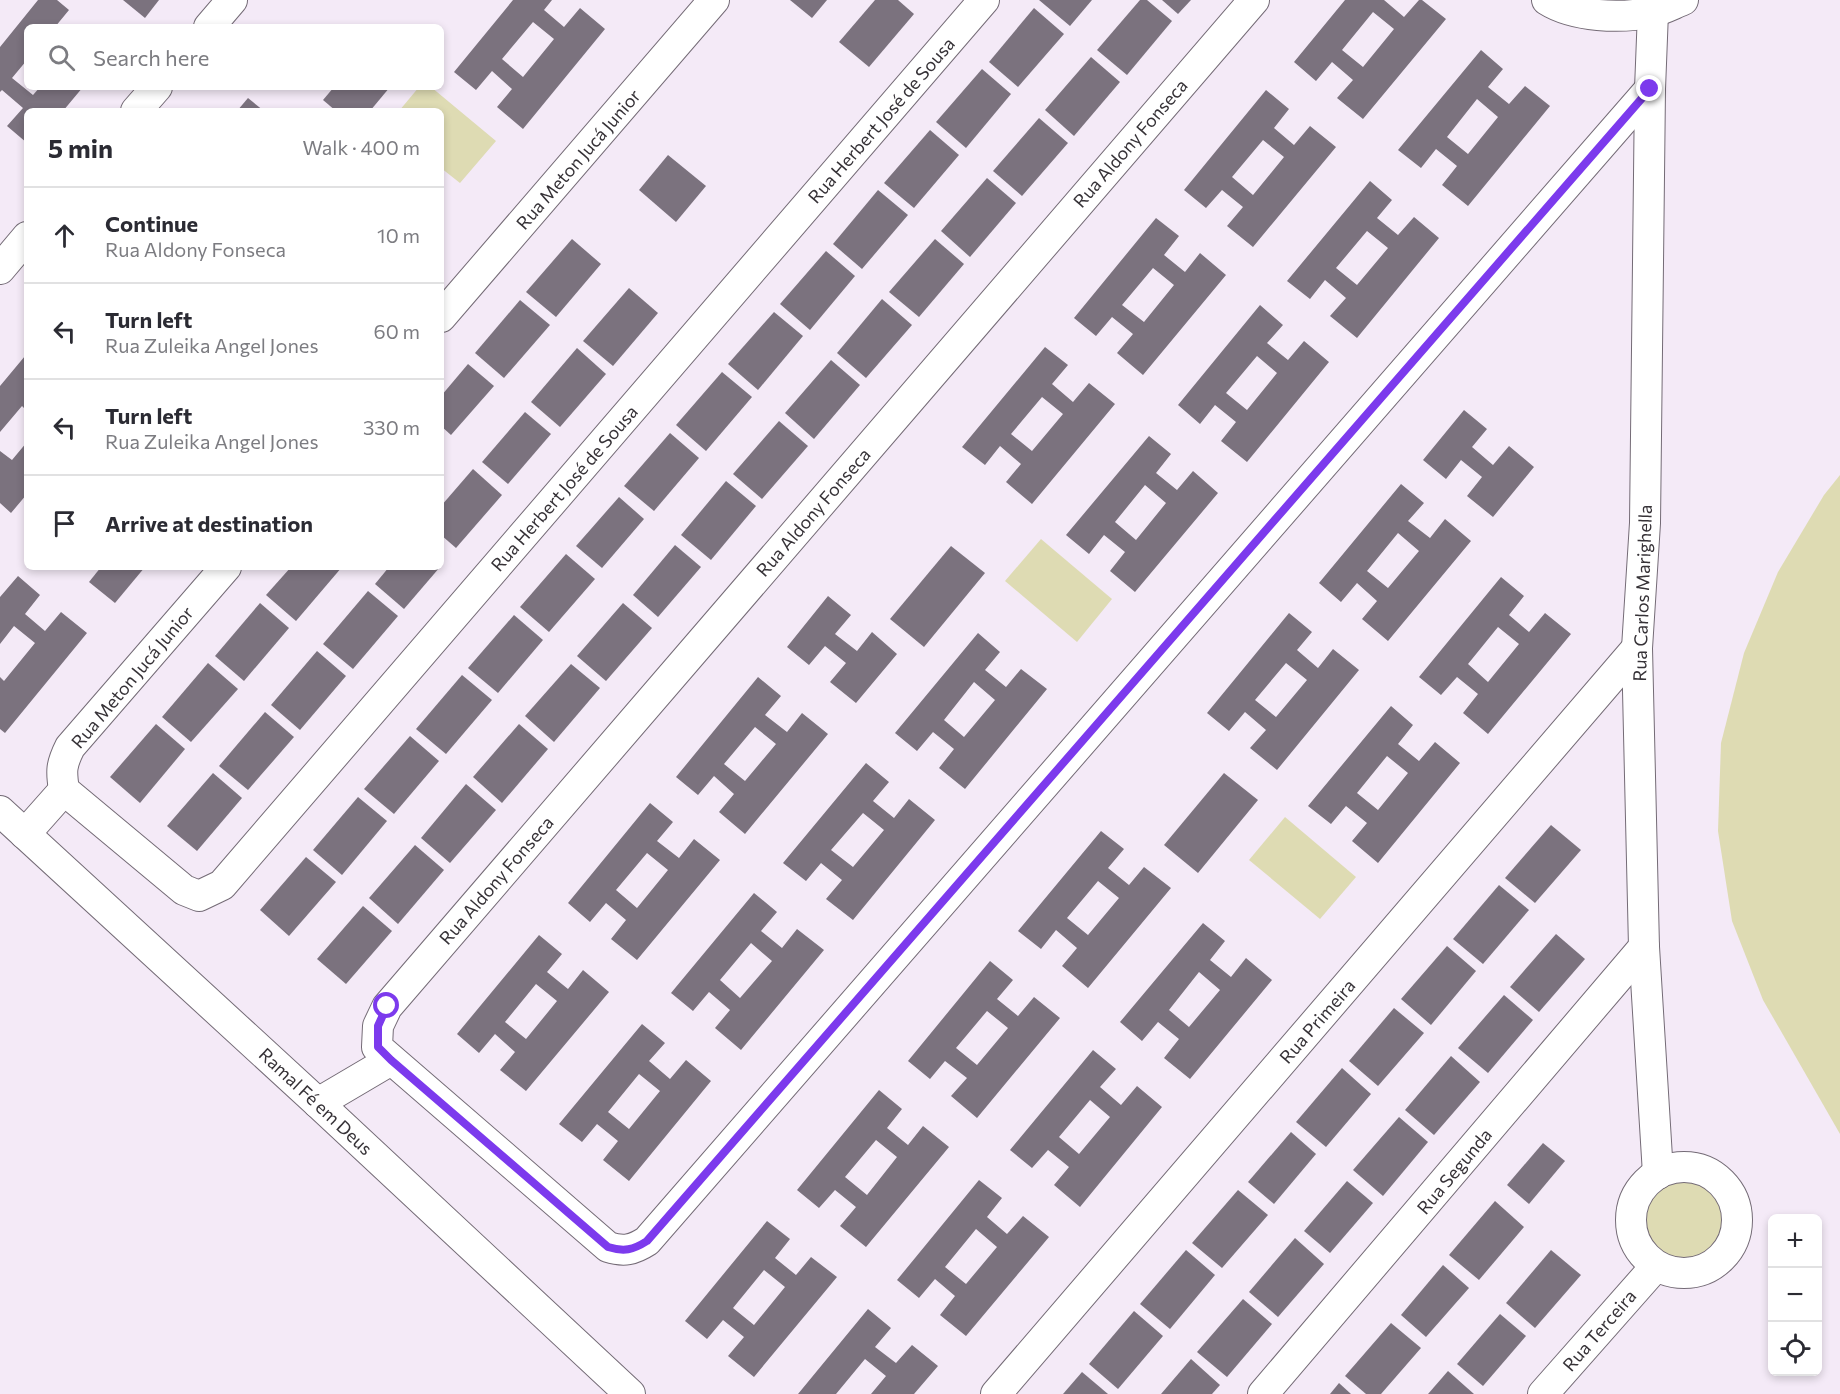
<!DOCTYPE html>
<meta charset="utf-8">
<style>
:root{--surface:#fff;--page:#f2f2f3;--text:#2b2b33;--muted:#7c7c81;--line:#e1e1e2}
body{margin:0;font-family:Commissioner,sans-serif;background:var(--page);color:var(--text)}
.controls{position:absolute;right:18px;bottom:18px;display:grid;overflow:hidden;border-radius:9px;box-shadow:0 3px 9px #0003}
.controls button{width:54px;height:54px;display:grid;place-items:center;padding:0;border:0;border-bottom:2px solid var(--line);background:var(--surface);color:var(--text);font:30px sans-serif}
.stop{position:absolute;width:18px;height:18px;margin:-14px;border:4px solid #7c3aed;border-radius:50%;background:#fff}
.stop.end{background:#7c3aed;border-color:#fff;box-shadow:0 2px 6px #0008}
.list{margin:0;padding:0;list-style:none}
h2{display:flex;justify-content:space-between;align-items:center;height:78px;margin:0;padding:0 24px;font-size:26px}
h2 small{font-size:20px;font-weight:400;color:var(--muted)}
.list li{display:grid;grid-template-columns:39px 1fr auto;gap:18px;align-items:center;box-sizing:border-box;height:96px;padding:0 24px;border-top:2px solid var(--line)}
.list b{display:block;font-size:22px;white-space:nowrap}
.list p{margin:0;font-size:20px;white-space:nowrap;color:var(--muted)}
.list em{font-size:20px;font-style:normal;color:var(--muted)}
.icon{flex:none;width:33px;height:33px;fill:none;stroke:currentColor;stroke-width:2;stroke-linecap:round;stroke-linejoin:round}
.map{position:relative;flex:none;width:1840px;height:1394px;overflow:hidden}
.search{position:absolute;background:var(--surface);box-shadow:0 3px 9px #0003;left:24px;top:24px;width:420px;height:66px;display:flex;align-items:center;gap:15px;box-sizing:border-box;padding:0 21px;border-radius:9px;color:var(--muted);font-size:22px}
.panel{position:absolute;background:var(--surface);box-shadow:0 3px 9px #0003;left:24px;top:108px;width:420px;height:462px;border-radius:9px}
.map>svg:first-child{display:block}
</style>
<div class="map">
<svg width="1840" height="1394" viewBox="0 0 1840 1394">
<rect width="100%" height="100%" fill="#f4eaf7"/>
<!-- green -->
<g fill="#dedbb3">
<polygon points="419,87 431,87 496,141 460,183 441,168 441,111 399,111"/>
<polygon points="1840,475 1840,1134 1763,1000 1732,921 1718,831 1721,743 1744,653 1778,572 1824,495"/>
<polygon points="1041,539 1112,599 1077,642 1005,581"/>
<polygon points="1285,817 1356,877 1320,919 1249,860"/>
<circle cx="1684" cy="1220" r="41"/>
</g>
<!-- building -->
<g fill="#7b727e" fill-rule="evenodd">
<polygon points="38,0 57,0 69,10 55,27 27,27 27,60 12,78 33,95 40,87 83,87 63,111 27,111 27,143 7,126 23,108 2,90 0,92 0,47"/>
<polygon points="123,0 159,0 145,18"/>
<path d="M513,0H552L544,10L564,27L580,8L605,29L523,129L497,107L512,89L492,71L476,90L454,72ZM533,22L554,39L523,77L502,59Z"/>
<polygon points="790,0 827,0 812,18"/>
<polygon points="875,0 898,0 914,14 869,67 839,42"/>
<polygon points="1039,0 1092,0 1070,26"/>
<polygon points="1140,0 1147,0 1172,21 1127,75 1097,50"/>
<polygon points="1162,0 1191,0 1178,14"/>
<path d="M1345,0H1384L1404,17L1419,0H1422L1446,19L1363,119L1337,98L1353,80L1332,62L1316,81L1294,62ZM1373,12L1394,29L1363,67L1342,50Z"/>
<polygon points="1034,8 1064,34 1018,87 989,62"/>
<path d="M1481,50L1503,69L1488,87L1509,104L1525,86L1550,106L1468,206L1442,185L1457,166L1436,149L1421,168L1398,150ZM1477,99L1498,117L1468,154L1447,137Z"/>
<polygon points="1091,57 1120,82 1074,136 1045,110"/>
<polygon points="982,69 1011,94 966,148 936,122"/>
<polygon points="334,87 390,87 370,111 336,111 323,100"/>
<path d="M1266,90L1289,109L1274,128L1294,145L1310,126L1336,147L1253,247L1227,226L1243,207L1222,190L1206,208L1184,190ZM1263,140L1284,157L1253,195L1232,177Z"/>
<polygon points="248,98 264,111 237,111"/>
<polygon points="1039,118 1068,143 1022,196 993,171"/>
<polygon points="930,130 959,155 914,208 884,183"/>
<polygon points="668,155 706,186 676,222 639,190"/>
<polygon points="987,178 1016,203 970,257 941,231"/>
<path d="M1370,181L1392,200L1377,218L1398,235L1414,217L1439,238L1357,338L1330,316L1346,298L1325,280L1310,299L1287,281ZM1367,231L1388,248L1357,285L1336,268Z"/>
<polygon points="878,190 908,215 862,269 833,244"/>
<path d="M1156,218L1179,236L1164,255L1185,272L1200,253L1226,275L1143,375L1117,353L1133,334L1112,317L1096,336L1074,318ZM1153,268L1174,285L1144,322L1122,305Z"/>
<polygon points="572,239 601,264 556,317 526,292"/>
<polygon points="935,239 964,264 919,317 889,292"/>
<polygon points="826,251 855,276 810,330 780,304"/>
<polygon points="629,288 658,313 613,366 583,341"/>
<polygon points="882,299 912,325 866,378 837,353"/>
<polygon points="520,300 550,325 504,378 475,353"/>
<path d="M1260,305L1283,325L1267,343L1288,360L1304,341L1329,362L1247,462L1221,441L1236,422L1215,405L1200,424L1178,405ZM1257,356L1277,373L1247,410L1226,393Z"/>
<polygon points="774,312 803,336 758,390 728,364"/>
<path d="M1045,347L1068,365L1052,384L1073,402L1089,383L1115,404L1032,504L1006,482L1021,464L1000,446L985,465L962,447ZM1042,397L1063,414L1032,451L1011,434Z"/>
<polygon points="577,348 606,374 560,427 531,402"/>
<polygon points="25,356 27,358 27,411 22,406 0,432 0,386"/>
<polygon points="831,360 860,385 814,439 785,413"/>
<polygon points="468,364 494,386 451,435 441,426 441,396"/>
<polygon points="722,372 752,397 706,451 676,425"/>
<polygon points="1464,410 1487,429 1472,447 1493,465 1509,446 1534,467 1493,517 1467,496 1482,477 1461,460 1446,479 1423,460"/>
<polygon points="525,412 551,434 508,484 482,462"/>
<polygon points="779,421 808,446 762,499 733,474"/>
<polygon points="670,433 699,458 654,511 624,486"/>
<path d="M1149,436L1171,454L1156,473L1177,490L1193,471L1218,493L1135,592L1110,571L1125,552L1104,535L1089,554L1066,535ZM1145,485L1166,503L1136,540L1115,522Z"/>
<polygon points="27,442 27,494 11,513 0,503 0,451 12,460"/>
<polygon points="473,469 502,495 456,548 441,535 441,506"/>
<polygon points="726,481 756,506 711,560 681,535"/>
<path d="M1401,484L1424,503L1408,521L1430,538L1445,519L1471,541L1388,641L1362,619L1377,601L1357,583L1341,602L1319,583ZM1398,533L1419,551L1388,588L1367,571Z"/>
<polygon points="619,497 644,519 602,568 576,546"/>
<polygon points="675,545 701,567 658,617 633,595"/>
<polygon points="951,546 985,573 924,647 890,619"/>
<polygon points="566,554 595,579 549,632 520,607"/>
<polygon points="101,567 145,567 115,603 89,582"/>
<polygon points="291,567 342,567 296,621 266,595"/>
<polygon points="389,567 440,567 404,609 375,584"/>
<polygon points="18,576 40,595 25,614 45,631 61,612 87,633 5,733 0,729 0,677 4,681 35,643 14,626 0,644 0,597"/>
<path d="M1501,577L1524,596L1509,615L1529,632L1545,613L1571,634L1488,734L1463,713L1478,694L1457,677L1441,695L1419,677ZM1498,627L1519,644L1488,682L1468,664Z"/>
<polygon points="368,591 398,616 353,669 323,644"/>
<polygon points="828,596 851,615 835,634 857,651 872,632 897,654 856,703 830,682 846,663 825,646 809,665 787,647"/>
<polygon points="260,603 289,628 244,681 215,656"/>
<polygon points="623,603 652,628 606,681 577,656"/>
<path d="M1289,613L1312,632L1297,650L1318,668L1333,649L1359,670L1277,770L1250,748L1266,730L1245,712L1229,731L1207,713ZM1286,663L1307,680L1276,717L1255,700Z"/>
<polygon points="514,615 543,640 498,693 468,668"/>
<path d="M978,633L1000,652L985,670L1006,687L1021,669L1047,689L965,789L939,768L954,749L933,732L917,751L895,733ZM974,682L995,700L964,737L944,720Z"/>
<polygon points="317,651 346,676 300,730 271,705"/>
<polygon points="208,663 238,689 191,742 162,717"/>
<polygon points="571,664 600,688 554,742 525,716"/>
<polygon points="462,675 492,700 446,754 416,729"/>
<path d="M758,677L781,696L765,715L787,732L802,713L828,734L745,834L719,812L734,794L714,776L698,795L676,777ZM755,727L776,744L745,781L724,764Z"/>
<path d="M1391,706L1413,725L1398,744L1419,761L1435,742L1460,763L1378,863L1352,841L1367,823L1346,806L1331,824L1308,806ZM1387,756L1408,773L1378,810L1357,793Z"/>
<polygon points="265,712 294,737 248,790 219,766"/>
<polygon points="156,724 185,749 140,803 110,777"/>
<polygon points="519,724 548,749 502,803 473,777"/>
<polygon points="410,736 439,761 394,814 364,789"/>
<path d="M866,763L889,782L873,801L894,818L909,799L935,820L853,920L826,899L842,880L821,863L806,881L783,863ZM863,813L884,830L853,867L831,850Z"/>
<polygon points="213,773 242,798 197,851 167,826"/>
<polygon points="1224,773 1258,800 1198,873 1164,845"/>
<polygon points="466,784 496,810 450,863 421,838"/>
<polygon points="358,797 387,821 342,875 313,850"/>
<path d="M650,803L673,822L657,841L679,858L694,839L720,860L637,960L611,939L626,920L606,903L590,922L568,903ZM647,853L668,870L637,908L616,890Z"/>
<polygon points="1551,825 1581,850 1535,903 1505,878"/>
<path d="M1101,831L1124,849L1108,868L1129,885L1144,867L1171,888L1088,988L1062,966L1077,948L1056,930L1041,949L1018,931ZM1098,881L1119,898L1088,935L1067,918Z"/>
<polygon points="415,845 444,870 398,924 369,898"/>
<polygon points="306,857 336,882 289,936 260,910"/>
<polygon points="1499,885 1529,910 1483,964 1453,939"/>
<path d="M754,893L777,912L761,931L782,948L797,929L824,950L741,1050L715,1028L730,1010L709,992L693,1011L671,993ZM751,943L772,961L740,998L720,980Z"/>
<polygon points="363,906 392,931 346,984 317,959"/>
<path d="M1203,923L1225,941L1210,960L1231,977L1246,958L1272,980L1190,1079L1164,1058L1179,1039L1158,1022L1142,1041L1120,1022ZM1199,972L1220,990L1189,1027L1169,1010Z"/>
<polygon points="1556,934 1585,959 1539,1012 1510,987"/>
<path d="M539,935L562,954L547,972L568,989L583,970L609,992L526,1091L500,1070L515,1052L495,1034L479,1053L457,1034ZM536,984L557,1001L526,1039L505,1022Z"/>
<polygon points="1447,946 1476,971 1431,1025 1401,999"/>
<path d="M990,961L1013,980L997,999L1018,1016L1034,997L1060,1018L977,1118L951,1096L967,1078L945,1061L930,1079L908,1061ZM987,1011L1008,1028L977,1065L956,1048Z"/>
<polygon points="1504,995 1533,1020 1488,1073 1458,1048"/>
<polygon points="1394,1008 1424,1033 1378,1086 1349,1061"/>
<path d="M642,1024L665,1043L649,1061L670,1079L686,1060L711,1081L629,1181L603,1160L618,1141L597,1124L582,1142L559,1124ZM639,1074L660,1091L629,1129L608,1112Z"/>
<path d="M1093,1050L1116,1069L1100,1087L1121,1105L1137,1086L1162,1107L1080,1207L1054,1185L1069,1167L1048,1150L1032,1168L1010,1150ZM1090,1100L1110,1117L1079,1154L1059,1137Z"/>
<polygon points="1451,1056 1480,1082 1434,1135 1405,1110"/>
<polygon points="1342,1068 1371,1094 1326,1147 1296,1122"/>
<path d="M879,1090L902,1109L887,1128L908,1145L923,1126L949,1147L866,1247L840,1226L856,1207L835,1190L819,1208L797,1190ZM876,1140L897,1157L867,1195L845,1177Z"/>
<polygon points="1399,1117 1428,1142 1383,1196 1353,1170"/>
<polygon points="1291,1132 1316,1154 1274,1204 1248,1182"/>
<polygon points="1543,1143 1565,1161 1529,1204 1507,1185"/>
<path d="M979,1180L1002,1198L987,1217L1007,1234L1023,1216L1049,1237L966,1336L940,1315L955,1296L935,1279L919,1298L897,1280ZM976,1229L997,1247L966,1284L945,1267Z"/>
<polygon points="1347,1181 1373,1203 1330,1253 1304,1231"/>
<polygon points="1238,1190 1268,1215 1222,1268 1192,1243"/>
<polygon points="1495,1201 1524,1227 1479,1280 1449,1255"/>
<path d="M767,1221L790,1239L775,1258L796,1275L811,1257L837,1277L754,1377L728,1356L744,1337L723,1320L707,1339L685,1321ZM764,1270L785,1287L754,1325L733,1308Z"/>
<polygon points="1295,1238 1324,1264 1278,1317 1249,1292"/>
<polygon points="1186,1250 1215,1275 1170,1329 1140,1304"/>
<polygon points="1551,1250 1581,1275 1535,1328 1506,1303"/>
<polygon points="1443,1265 1469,1288 1426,1337 1401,1315"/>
<polygon points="1243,1299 1272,1324 1227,1377 1197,1352"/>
<polygon points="868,1309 891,1328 875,1347 896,1363 912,1345 938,1366 914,1394 871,1394 886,1376 865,1359 836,1394 798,1394"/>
<polygon points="1134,1311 1163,1336 1118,1389 1089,1364"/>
<polygon points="1500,1314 1526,1336 1483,1386 1457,1364"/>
<polygon points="1391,1323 1421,1348 1381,1394 1366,1394 1345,1376"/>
<polygon points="1191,1359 1220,1385 1212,1394 1161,1394"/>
<polygon points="1448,1371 1474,1394 1428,1394"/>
<polygon points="1082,1372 1108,1394 1063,1394"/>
<polygon points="1339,1383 1351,1394 1330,1394"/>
</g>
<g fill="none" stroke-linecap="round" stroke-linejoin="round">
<!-- street casing -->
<g stroke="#746b76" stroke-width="32">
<g id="street">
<path d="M1254,0L387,1007L378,1026L377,1047L608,1247C624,1252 633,1250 647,1241L1650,89"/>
<path d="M1547,0C1574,17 1621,19 1652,12C1662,10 1673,4 1683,0"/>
<polyline points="1653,12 1650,89 1645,523 1637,648 1644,947 1658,1174"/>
<polyline points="209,27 232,0"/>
<polyline points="136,111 157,87"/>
<polyline points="0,269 27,237"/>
<polyline points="441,317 714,0"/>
<path d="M226,567L70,747C61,765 61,771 64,790L184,890L199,896L222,885L984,0"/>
<polyline points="0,811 318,1103 630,1394"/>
<polyline points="25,834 64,790"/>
<polyline points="318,1103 391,1060"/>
<circle cx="1684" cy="1220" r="53"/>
<polyline points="996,1394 1637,648"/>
<polyline points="1263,1394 1644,947"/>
<polyline points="1543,1394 1656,1266"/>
</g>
</g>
<!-- street -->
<use href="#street" stroke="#fff" stroke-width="30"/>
</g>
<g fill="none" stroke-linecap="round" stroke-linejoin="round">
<!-- route -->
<path stroke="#7c3aed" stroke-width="8" d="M387,1006L378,1026V1047L391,1060L608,1247C624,1252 633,1250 647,1241L1650,89"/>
</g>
<g text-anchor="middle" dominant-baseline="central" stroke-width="6" stroke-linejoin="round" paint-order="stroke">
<!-- street labels -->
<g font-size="18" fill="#363237" stroke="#fff">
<text transform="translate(881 120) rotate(-49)">Rua Herbert José de Sousa</text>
<text transform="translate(1130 143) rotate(-49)">Rua Aldony Fonseca</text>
<text transform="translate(578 159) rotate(-49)">Rua Meton Jucá Junior</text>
<text transform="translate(564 488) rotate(-49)">Rua Herbert José de Sousa</text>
<text transform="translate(813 512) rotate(-49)">Rua Aldony Fonseca</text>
<text transform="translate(1642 593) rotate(-88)">Rua Carlos Marighella</text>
<text transform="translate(132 677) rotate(-50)">Rua Meton Jucá Junior</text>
<text transform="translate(496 880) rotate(-49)">Rua Aldony Fonseca</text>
<text transform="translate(1317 1021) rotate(-49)">Rua Primeira</text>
<text transform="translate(316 1101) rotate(43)">Ramal Fé em Deus</text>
<text transform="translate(1454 1171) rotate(-50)">Rua Segunda</text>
<text transform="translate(1599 1330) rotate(-49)">Rua Terceira</text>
</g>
</g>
</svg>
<div class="controls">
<button>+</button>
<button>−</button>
<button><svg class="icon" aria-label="locate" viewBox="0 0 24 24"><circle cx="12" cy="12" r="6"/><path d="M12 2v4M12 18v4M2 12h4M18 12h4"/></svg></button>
</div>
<div class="stop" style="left:387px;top:1006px"></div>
<div class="stop end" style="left:1650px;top:89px"></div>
<div class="search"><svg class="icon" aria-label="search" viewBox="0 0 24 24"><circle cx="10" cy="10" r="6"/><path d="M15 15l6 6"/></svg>Search here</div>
<section class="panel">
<h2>5 min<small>Walk · 400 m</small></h2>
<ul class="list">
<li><svg class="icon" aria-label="ahead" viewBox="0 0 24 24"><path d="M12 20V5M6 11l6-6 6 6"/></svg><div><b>Continue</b><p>Rua Aldony Fonseca</p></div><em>10 m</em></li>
<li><svg class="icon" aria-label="left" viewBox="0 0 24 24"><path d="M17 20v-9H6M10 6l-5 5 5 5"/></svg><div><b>Turn left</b><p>Rua Zuleika Angel Jones</p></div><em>60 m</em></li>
<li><svg class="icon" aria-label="left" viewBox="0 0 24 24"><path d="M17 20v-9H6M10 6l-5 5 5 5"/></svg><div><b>Turn left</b><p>Rua Zuleika Angel Jones</p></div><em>330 m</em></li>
<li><svg class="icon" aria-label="arrive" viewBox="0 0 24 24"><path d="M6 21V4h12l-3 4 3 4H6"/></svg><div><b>Arrive at destination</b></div></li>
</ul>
</section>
</div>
